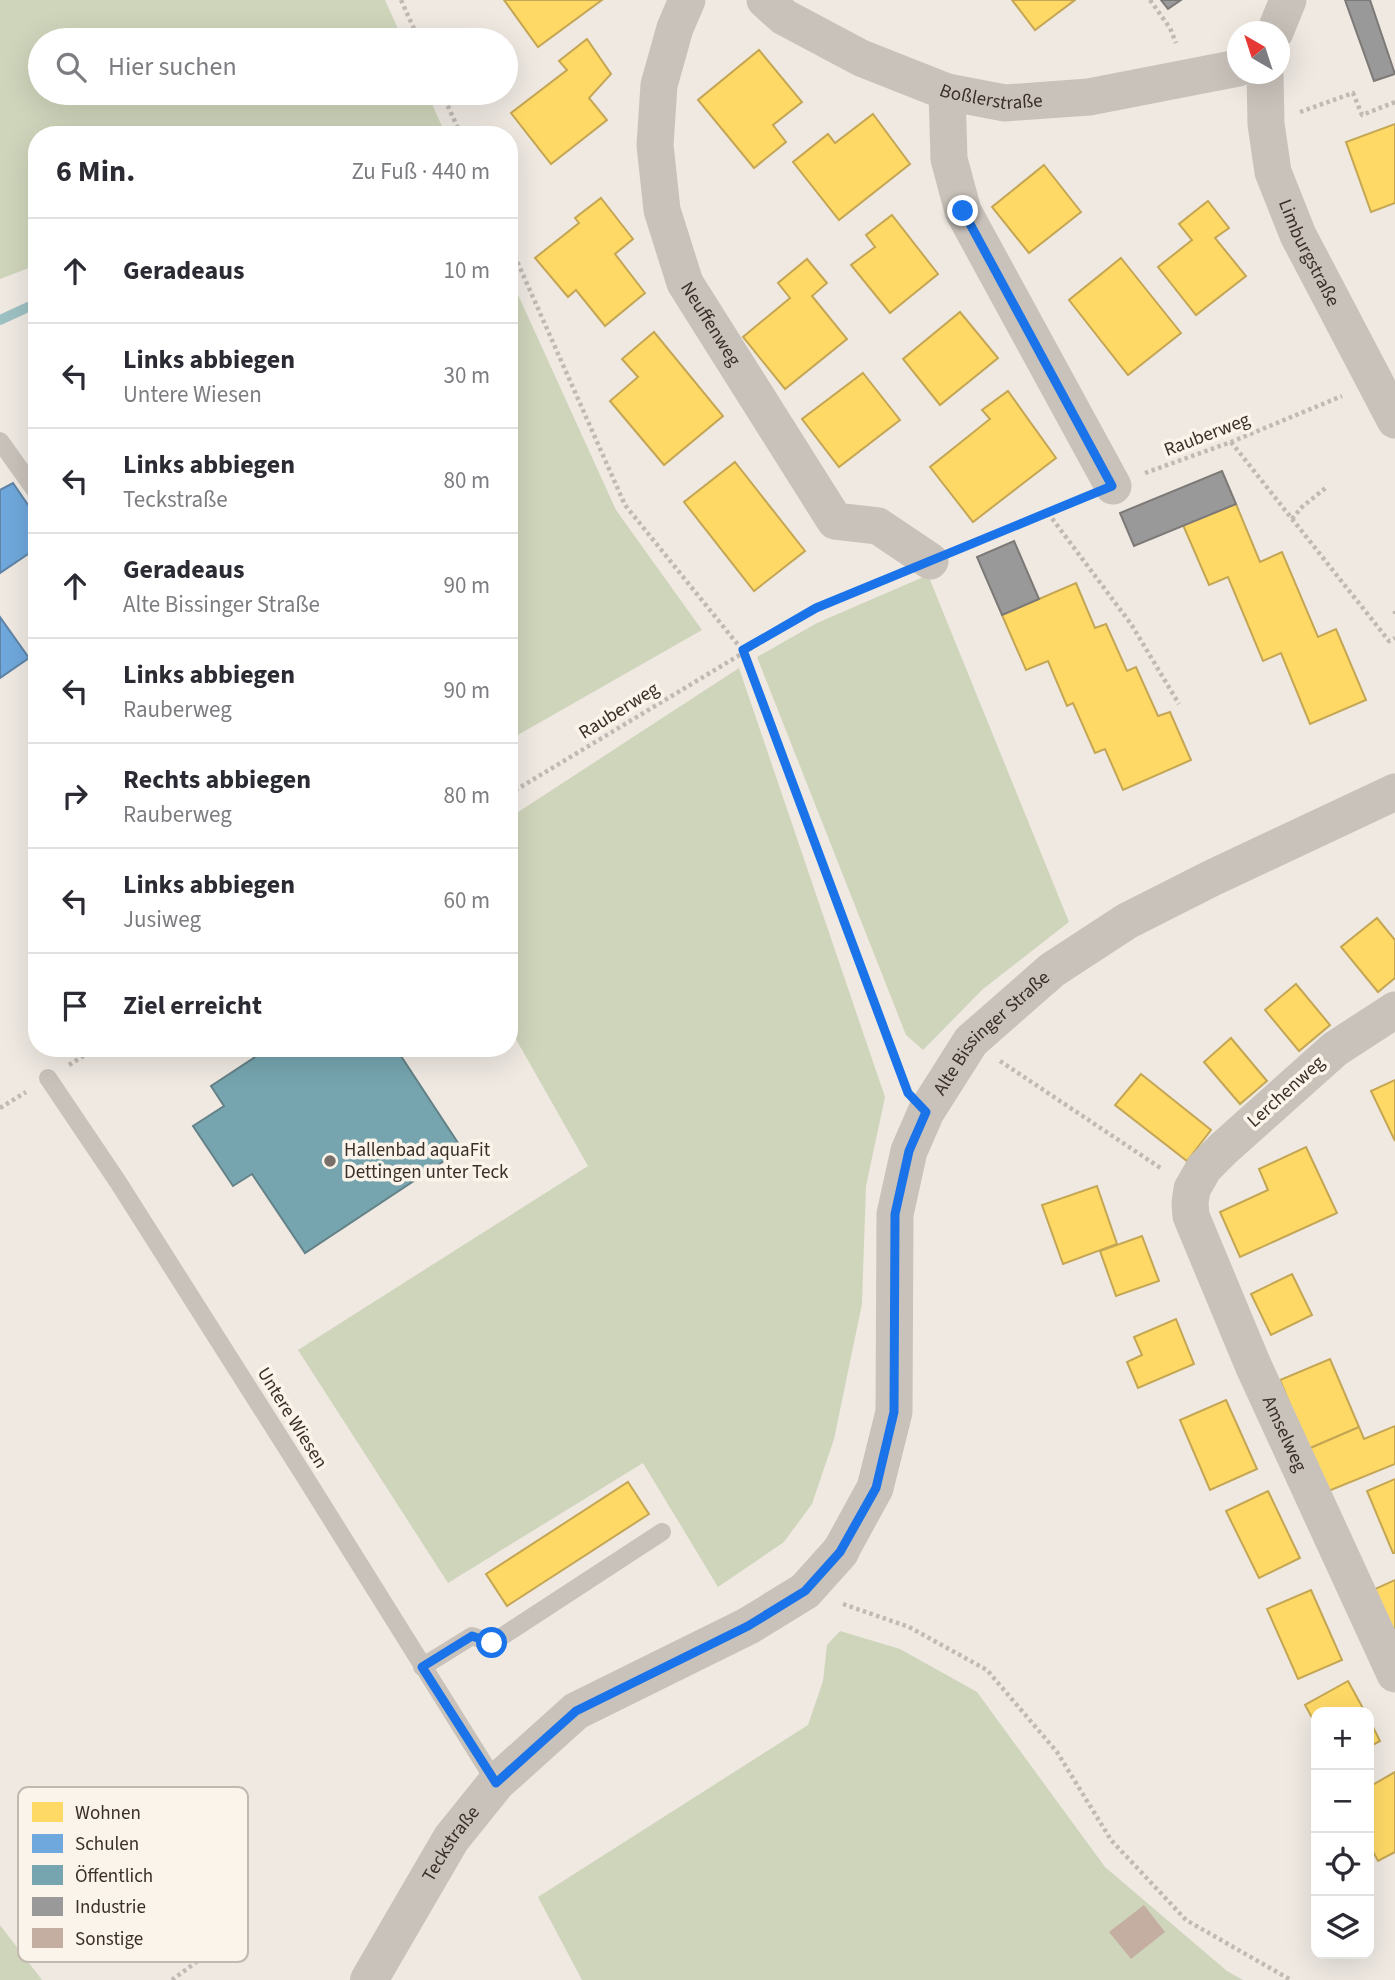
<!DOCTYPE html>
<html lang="de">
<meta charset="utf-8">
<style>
:root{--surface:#fff;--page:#f2f2f3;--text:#2b2b33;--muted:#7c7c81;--line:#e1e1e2}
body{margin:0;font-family:"Source Sans 3",sans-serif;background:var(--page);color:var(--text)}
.controls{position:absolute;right:21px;bottom:21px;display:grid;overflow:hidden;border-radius:14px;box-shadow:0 7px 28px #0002}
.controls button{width:63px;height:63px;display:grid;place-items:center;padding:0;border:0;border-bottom:2px solid var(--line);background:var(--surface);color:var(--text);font:35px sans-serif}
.compass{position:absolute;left:1227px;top:21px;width:63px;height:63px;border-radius:50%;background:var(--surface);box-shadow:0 7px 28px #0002;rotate:321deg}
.stop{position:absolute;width:21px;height:21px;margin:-16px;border:5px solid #1a73e8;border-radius:50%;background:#fff}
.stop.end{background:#1a73e8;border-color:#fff;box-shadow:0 2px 7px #0008}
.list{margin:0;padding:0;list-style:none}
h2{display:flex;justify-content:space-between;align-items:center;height:91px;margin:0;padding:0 28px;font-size:30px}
h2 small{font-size:23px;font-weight:400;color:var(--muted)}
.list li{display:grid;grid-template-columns:46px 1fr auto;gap:21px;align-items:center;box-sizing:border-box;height:105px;padding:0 28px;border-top:2px solid var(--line)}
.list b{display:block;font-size:26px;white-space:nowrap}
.list p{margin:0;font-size:23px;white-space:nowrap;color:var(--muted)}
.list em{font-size:23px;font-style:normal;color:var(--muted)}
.icon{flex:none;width:38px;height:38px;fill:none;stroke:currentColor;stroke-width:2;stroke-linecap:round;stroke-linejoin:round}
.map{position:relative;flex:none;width:1395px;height:1980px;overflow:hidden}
.search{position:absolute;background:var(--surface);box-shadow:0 7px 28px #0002;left:28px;top:28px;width:490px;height:77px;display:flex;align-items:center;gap:18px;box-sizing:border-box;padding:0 24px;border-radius:38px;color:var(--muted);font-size:26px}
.panel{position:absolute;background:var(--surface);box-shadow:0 7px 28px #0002;left:28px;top:126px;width:490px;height:931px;border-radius:28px}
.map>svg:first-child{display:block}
</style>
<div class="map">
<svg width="1395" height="1980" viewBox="0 0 1395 1980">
<rect width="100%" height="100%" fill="#efe9e2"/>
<!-- green -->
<g fill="#cfd5bb">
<polygon points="0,0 385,0 403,40 40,40 40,93 427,93 446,135 37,135 37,265 0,279"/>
<polygon points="509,275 616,510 702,630 509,740"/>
<polygon points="928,575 1069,922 983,989 923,1050 906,1035 757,657 817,623"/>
<polygon points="739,668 885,1097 866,1186 862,1304 834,1439 812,1504 784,1542 718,1587 643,1463 448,1583 298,1350 588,1166 509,1027 509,818"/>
<polygon points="840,1631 900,1649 977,1692 1105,1867 1227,1971 1243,1980 582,1980 538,1897 808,1725 823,1681 827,1645"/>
<polygon points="0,1925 42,1980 0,1980"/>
</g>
<!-- homes -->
<g fill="#ffd966" stroke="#c4a654" stroke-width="2">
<polygon points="504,0 602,0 538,47"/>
<polygon points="1012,0 1075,0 1035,30"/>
<polygon points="587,39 611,74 589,98 607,120 551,164 511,113 567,70 559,61"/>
<polygon points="759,50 802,102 773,125 786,142 754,168 698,100"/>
<polygon points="873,114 910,164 839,220 793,162 828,134 835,143"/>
<polygon points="1395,124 1395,203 1371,212 1346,142"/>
<polygon points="1044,165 1081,212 1029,253 992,207"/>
<polygon points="601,198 633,239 615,254 645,293 605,326 576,290 568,297 535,258 579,223 575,218"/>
<polygon points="1208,201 1229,228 1215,238 1246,276 1196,315 1158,267 1192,240 1179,224"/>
<polygon points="892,215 938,274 890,313 851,265 875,247 866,235"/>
<polygon points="1121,258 1181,333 1128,375 1069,300"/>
<polygon points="807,259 827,283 812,296 847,339 785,389 743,337 790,298 778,283"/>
<polygon points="960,312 998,358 940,405 903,359"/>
<polygon points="654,332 723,416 664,465 610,401 638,377 622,359"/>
<polygon points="863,373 900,420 839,467 802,419"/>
<polygon points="1008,391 1056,458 973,522 930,467 990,419 982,410"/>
<polygon points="735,462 805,551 754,591 684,502"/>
<polygon points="1236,504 1260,562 1282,552 1318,637 1336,629 1366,700 1310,724 1281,653 1263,661 1228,577 1209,585 1183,525"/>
<polygon points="1076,583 1095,628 1106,624 1127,671 1136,667 1158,716 1170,712 1191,760 1123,790 1105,749 1095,753 1073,703 1067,706 1048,661 1026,670 1002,615"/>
<polygon points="1377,918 1395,940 1395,978 1378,992 1341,947"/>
<polygon points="1296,984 1330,1025 1299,1051 1265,1010"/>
<polygon points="1231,1038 1267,1081 1240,1104 1204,1062"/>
<polygon points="1141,1074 1211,1130 1187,1161 1115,1105"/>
<polygon points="1395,1080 1395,1141 1371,1091"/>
<polygon points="1306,1147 1337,1213 1240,1257 1220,1212 1268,1190 1259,1169"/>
<polygon points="1097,1186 1117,1244 1063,1264 1042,1205"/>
<polygon points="1142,1236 1159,1281 1116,1296 1100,1251"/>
<polygon points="1292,1274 1312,1315 1271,1335 1251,1294"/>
<polygon points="1176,1319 1194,1364 1138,1388 1127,1362 1142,1355 1134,1337"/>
<polygon points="1330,1359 1359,1427 1308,1449 1280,1380"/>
<polygon points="1226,1400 1257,1469 1210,1490 1180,1420"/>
<polygon points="1395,1426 1395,1464 1326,1492 1308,1449 1359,1427 1364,1439"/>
<polygon points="1395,1479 1395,1553 1393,1553 1367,1491"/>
<polygon points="628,1482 649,1514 507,1606 486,1574"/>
<polygon points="1268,1491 1300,1558 1259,1578 1226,1511"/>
<polygon points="1395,1580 1395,1638 1373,1590"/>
<polygon points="1311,1590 1342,1660 1298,1679 1267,1609"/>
<polygon points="1348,1681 1365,1712 1316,1712 1316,1725 1305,1705"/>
<polygon points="1369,1719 1380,1741 1369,1747"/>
<polygon points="1395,1772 1395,1852 1378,1861 1369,1844 1369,1787"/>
</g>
<!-- schools -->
<g fill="#6fa8dc" stroke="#5f84a6" stroke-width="2">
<polygon points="13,483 37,518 37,548 0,573 0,490"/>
<polygon points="0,617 29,658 0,678"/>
</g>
<!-- public -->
<polygon fill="#76a5af" stroke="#648287" stroke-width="2" points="269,1048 407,1048 399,1053 462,1149 305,1253 252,1174 233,1186 193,1126 224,1106 211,1086"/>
<!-- industry -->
<g fill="#999" stroke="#7c7977" stroke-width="2">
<polygon points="1161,0 1181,0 1168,9"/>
<polygon points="1345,0 1370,0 1395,74 1374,81"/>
<polygon points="1222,471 1236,504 1134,546 1120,513"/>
<polygon points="1014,541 1039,599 1002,615 977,557"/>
</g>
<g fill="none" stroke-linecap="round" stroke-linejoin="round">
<!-- stream -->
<polyline stroke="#9dc0c2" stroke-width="10" points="0,320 37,303"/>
</g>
<!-- building -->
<polygon fill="#c4aea2" points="1144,1905 1165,1932 1131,1959 1109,1932"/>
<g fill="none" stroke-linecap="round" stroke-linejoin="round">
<!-- path -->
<g stroke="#c1bab4" stroke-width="4.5" stroke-dasharray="3.5 3.5" stroke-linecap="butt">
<polyline points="401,0 419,40"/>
<polyline points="1150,0 1170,28 1176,43"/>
<polyline points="442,93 461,135"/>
<polyline points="1300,112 1353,93 1362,115 1395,102"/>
<polyline points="509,243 625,505 743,651 903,1080"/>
<polyline points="1231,442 1389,641 1395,638"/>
<polyline points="1145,473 1231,442 1342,396"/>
<polyline points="1048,513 1131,624 1179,704"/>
<polyline points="1292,519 1302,507 1328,486"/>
<polyline points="964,547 1079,500"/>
<polyline points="1395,611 1395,614"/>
<polyline points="509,794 816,609 891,577"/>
<polyline points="1000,1061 1162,1169"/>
<polyline points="69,1065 96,1048"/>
<polyline points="0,1108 26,1092"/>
<polyline points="843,1604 909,1627 987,1670 1057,1752 1111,1840 1186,1920 1291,1980"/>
<polyline points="172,1980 219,1945"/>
</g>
<!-- service -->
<g stroke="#c9c2bb" stroke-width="18">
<polyline points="0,441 37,493"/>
<polyline points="48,1078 118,1182 305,1477 496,1783"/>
<polyline points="422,1667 472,1636 492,1643 662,1532"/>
</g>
<!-- minor -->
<g stroke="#c9c2bb" stroke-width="37">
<path id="s1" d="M687,0L675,28L659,85L655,145L662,210L685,283L835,521L878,526L930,561"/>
<path id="s2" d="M765,0L784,17L861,58L947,92L1005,103L1089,97L1238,68"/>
<polyline points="1275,32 1288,0"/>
<path id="s3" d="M1265,74L1266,124L1273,172L1298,235L1395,420"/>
<polyline points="947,92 949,159 963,211 1113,486"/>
<path id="s4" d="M1395,1010L1335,1049L1223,1149L1204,1168L1192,1189L1190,1203L1191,1216L1253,1365L1395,1674"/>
<path id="s5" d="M840,1552L875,1488L894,1412L895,1214L909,1151L926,1112L971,1041L1052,970L1127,921L1212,878L1395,792"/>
</g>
<!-- tertiary -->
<path stroke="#c9c2bb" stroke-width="38" id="s6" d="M369,1980L451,1839L496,1783L576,1711L748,1626L805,1591L840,1552"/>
</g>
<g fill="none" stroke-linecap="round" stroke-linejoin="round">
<!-- route -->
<polyline stroke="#1a73e8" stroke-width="9" points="492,1643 472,1636 422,1667 496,1783 576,1711 748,1626 805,1591 840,1552 876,1488 894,1412 895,1214 909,1151 926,1112 908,1093 743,650 816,608 1112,486 963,211"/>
</g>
<!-- markers -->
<circle fill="#79706a" stroke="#fbf4ea" stroke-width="2.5" cx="330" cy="1161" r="7"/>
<g text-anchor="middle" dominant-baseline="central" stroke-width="7" stroke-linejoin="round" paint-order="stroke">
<!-- street labels -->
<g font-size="19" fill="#3a2f29" stroke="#fbf4ea">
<text stroke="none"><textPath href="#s2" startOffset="250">Boßlerstraße</textPath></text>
<text stroke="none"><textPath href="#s3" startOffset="187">Limburgstraße</textPath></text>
<text stroke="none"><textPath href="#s1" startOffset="340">Neuffenweg</textPath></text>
<text transform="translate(1207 435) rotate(-21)">Rauberweg</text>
<text transform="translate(619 711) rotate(-32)">Rauberweg</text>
<text stroke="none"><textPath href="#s5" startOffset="560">Alte Bissinger Straße</textPath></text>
<text transform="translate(1286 1092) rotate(-42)">Lerchenweg</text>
<text transform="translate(292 1418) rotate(58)">Untere Wiesen</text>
<text stroke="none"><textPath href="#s4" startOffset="537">Amselweg</textPath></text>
<text stroke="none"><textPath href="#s6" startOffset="159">Teckstraße</textPath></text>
</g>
<!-- poi labels -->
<g font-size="19" fill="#3a2f29" stroke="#fbf4ea" text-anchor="start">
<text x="344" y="1150">Hallenbad aquaFit<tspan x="344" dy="22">Dettingen unter Teck</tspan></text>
</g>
</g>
<!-- legend -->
<rect x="18" y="1787" width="230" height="175" rx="10" fill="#fbf4ea" stroke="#c1b9b0" stroke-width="2"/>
<rect x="32" y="1802" width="31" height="20" fill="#ffd966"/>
<rect x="32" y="1834" width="31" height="19" fill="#6fa8dc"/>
<rect x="32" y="1865" width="31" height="20" fill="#76a5af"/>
<rect x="32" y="1897" width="31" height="19" fill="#999"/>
<rect x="32" y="1928" width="31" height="20" fill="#c4aea2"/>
<g font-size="19" fill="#3a2f29">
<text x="75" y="1819">Wohnen</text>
<text x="75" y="1850">Schulen</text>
<text x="75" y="1882">Öffentlich</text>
<text x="75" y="1913">Industrie</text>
<text x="75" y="1945">Sonstige</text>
</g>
</svg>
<div class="controls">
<button>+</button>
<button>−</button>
<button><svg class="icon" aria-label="locate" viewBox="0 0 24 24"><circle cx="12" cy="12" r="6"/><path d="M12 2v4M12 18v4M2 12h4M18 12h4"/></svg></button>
<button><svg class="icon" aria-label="layers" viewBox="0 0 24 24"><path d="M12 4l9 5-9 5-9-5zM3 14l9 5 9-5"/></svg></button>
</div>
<svg class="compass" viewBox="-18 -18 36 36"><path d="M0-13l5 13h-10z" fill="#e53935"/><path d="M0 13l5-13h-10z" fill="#7c7c81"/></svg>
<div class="stop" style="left:492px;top:1643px"></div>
<div class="stop end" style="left:963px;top:211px"></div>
<div class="search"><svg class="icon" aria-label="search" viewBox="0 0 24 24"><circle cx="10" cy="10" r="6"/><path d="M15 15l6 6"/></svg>Hier suchen</div>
<section class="panel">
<h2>6 Min.<small>Zu Fuß · 440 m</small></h2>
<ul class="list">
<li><svg class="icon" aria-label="ahead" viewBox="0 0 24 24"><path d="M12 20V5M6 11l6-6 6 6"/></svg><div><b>Geradeaus</b></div><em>10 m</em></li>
<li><svg class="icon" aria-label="left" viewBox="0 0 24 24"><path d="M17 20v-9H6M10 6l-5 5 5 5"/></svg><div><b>Links abbiegen</b><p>Untere Wiesen</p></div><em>30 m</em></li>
<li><svg class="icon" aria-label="left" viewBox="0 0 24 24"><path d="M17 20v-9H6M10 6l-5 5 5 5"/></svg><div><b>Links abbiegen</b><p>Teckstraße</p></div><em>80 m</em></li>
<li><svg class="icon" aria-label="ahead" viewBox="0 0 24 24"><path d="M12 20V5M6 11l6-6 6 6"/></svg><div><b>Geradeaus</b><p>Alte Bissinger Straße</p></div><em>90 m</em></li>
<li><svg class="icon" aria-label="left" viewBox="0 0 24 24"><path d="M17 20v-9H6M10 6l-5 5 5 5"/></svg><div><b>Links abbiegen</b><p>Rauberweg</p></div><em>90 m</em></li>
<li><svg class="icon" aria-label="right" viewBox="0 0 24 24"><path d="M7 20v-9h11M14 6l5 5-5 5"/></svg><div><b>Rechts abbiegen</b><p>Rauberweg</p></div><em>80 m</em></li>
<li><svg class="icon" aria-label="left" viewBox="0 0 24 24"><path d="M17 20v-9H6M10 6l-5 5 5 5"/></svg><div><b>Links abbiegen</b><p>Jusiweg</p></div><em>60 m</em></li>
<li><svg class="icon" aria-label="arrive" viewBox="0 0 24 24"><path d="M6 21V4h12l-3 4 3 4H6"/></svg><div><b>Ziel erreicht</b></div></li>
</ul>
</section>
</div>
